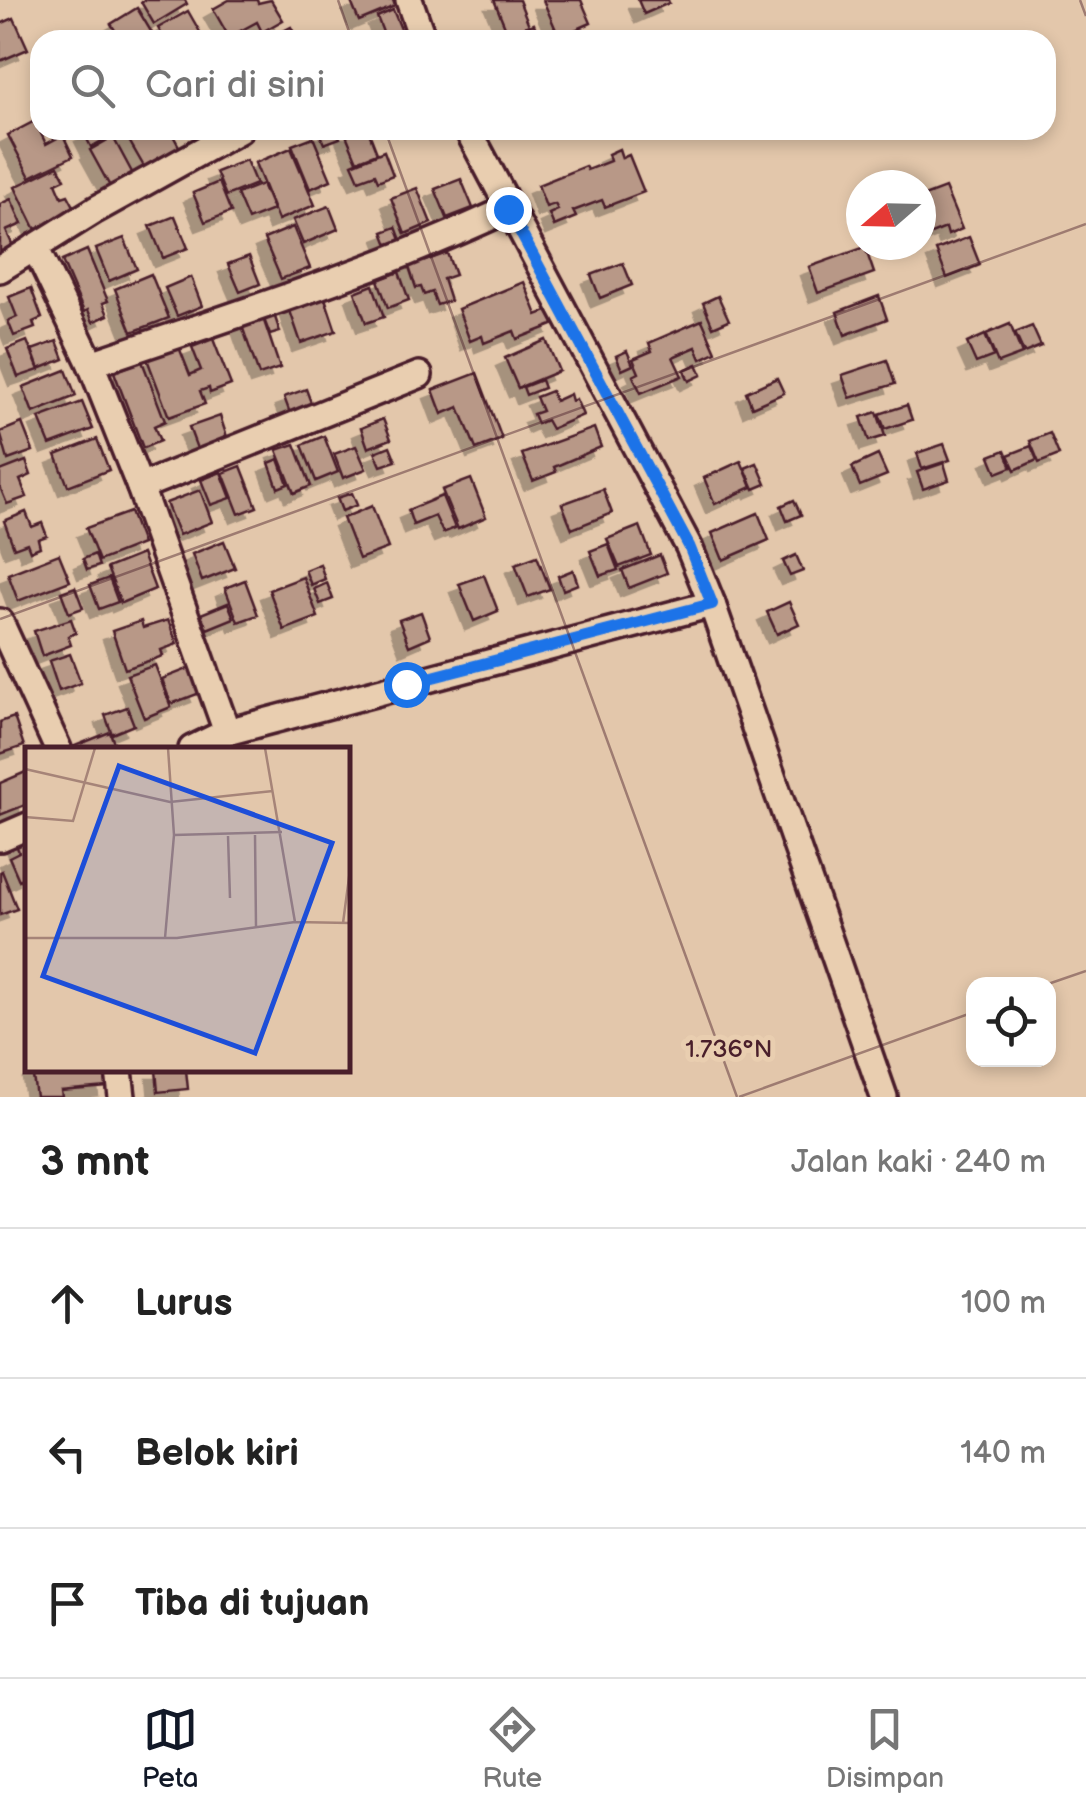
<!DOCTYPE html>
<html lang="id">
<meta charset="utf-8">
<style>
:root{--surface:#fff;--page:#f6f6f6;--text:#222;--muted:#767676;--line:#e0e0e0;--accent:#111827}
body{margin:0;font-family:"Balsamiq Sans",sans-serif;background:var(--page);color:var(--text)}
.controls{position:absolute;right:30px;bottom:30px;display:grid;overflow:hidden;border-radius:20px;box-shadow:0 5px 15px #0003}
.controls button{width:90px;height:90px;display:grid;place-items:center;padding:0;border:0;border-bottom:2px solid var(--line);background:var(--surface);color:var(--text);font:50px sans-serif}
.compass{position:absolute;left:846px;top:170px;width:90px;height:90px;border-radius:50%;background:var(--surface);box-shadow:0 5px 15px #0003;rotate:250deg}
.stop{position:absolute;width:30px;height:30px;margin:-22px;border:8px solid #1a73e8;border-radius:50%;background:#fff}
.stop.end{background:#1a73e8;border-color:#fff;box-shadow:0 2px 10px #0008}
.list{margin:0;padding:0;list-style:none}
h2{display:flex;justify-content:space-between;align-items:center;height:130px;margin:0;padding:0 40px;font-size:42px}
h2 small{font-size:32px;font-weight:400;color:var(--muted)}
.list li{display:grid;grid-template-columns:65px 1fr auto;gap:30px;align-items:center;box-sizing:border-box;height:150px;padding:0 40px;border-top:2px solid var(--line)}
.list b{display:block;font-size:38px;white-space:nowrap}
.list em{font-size:32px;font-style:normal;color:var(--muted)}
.icon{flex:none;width:55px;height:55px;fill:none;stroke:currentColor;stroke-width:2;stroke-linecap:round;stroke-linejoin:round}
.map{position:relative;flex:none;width:1086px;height:1097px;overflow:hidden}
.search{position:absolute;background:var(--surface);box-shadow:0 5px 15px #0003;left:30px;right:30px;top:30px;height:110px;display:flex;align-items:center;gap:25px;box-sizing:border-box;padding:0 35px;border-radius:30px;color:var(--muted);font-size:38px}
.sheet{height:580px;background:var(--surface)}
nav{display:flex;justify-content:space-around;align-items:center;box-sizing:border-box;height:140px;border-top:2px solid var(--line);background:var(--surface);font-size:28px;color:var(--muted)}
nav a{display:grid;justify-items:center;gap:5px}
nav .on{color:var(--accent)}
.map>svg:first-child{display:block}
</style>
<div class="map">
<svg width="1086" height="1097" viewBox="0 0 1086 1097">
<defs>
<filter id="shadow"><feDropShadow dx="-9" dy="9" stdDeviation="0" flood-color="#0004"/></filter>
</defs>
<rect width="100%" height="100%" fill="#e3c7ab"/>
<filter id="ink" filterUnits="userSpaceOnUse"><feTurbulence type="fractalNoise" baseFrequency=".01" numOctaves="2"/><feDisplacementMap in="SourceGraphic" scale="20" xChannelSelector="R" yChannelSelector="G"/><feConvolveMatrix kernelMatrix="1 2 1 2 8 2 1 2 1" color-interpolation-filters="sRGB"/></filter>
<g filter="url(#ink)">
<!-- building -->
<g fill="#b89887" stroke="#4a1f2b" stroke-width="2.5" filter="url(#shadow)">
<polygon points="144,0 185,0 187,4 154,24 141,2"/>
<polygon points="229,0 257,0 258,3 271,0 283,20 262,32 257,22 229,37 213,9"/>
<polygon points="357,0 393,0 395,6 359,21 351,2"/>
<polygon points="494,0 519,0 529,25 508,34"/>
<polygon points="543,0 581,0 591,23 559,37"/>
<polygon points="638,0 668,0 669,3 644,14"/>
<polygon points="137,8 152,33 145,40 121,40 111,24"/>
<polygon points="393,10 403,34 386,40 377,17"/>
<polygon points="188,11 200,32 188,40 165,40 158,28"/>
<polygon points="14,18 28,49 0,61 0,24"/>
<polygon points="534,24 539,37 524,40 520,30"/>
<polygon points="291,27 298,40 274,40 272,37"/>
<polygon points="35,121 46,144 63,135 73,156 30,177 8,135"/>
<polygon points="91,130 100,130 105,139 91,147 84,133"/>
<polygon points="123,130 170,130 181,150 150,177"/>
<polygon points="318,130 337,130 340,138 324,144"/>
<polygon points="344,130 368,130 377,153 357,161"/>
<polygon points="113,137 135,178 112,190 90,150"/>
<polygon points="313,137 331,180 310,189 292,145"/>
<polygon points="291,148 315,205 278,220 255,163"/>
<polygon points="619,149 622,158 629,155 644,192 605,207 602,200 573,211 576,217 554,226 549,214 558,210 555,204 546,207 538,185 585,166 587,170 610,161 608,154"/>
<polygon points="384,151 393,175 378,181 375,174 359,180 352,164"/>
<polygon points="246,160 256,184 226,196 216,172"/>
<polygon points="58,166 65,179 56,183 62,197 68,195 76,210 46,225 49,231 39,236 15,187"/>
<polygon points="461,179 473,208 447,218 435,189"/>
<polygon points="219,182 231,212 205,222 193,193"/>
<polygon points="262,184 273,210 248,220 237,194"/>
<polygon points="417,188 431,223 405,234 391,198"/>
<polygon points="945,188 962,229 948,235 946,228 921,238 921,210 928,207 924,196"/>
<polygon points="11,199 22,224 6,231 14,248 0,255 0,204"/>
<polygon points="329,206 338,229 303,244 293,220"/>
<polygon points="175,216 188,248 163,258 150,226"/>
<polygon points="293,227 310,268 281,279 264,239"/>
<polygon points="396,227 403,245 390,250 383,232"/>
<polygon points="969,237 980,265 947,278 936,250"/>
<polygon points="124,238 137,269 109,281 96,249"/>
<polygon points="865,247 874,273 818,293 809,267"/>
<polygon points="87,250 108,301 103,303 108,315 93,322 88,310 84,312 62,261"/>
<polygon points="447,253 455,275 443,279 450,301 437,305 432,292 424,295 421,287 416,288 407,261 423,256 425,261"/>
<polygon points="249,256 260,284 240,292 228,264"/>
<polygon points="623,263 632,285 600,298 591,275"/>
<polygon points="399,272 409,300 388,308 378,280"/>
<polygon points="151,274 169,318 132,332 115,289"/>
<polygon points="191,277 202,306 177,316 165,288"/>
<polygon points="524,282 537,315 550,310 555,324 517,339 514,331 484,343 482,336 470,341 458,309"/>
<polygon points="373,285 384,317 366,323 355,292"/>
<polygon points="31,288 42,318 33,322 35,328 14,336 8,321 17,317 9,297"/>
<polygon points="324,295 336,331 301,343 289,308"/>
<polygon points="718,296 729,320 713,327 703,303"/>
<polygon points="879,296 887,319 845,335 837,312"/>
<polygon points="273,311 280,332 270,335 262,314"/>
<polygon points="262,315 280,368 259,375 241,323"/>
<polygon points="702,320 716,352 701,359 696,347 673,357 682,376 641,393 633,376 639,373 633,359 652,351 649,343"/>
<polygon points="1010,324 1022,354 998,363 986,334"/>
<polygon points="1032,326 1041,346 1024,353 1015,333"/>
<polygon points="985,335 994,356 976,363 967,343"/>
<polygon points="213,339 231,385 210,393 209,388 200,391 205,404 169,417 147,359 179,347 190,375 201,370 192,347"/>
<polygon points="546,340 559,371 518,388 505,358"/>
<polygon points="27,341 39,370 18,377 7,349"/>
<polygon points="57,341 64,359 39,369 32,350"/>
<polygon points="627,351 633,365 622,370 616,356"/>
<polygon points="887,360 895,384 850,398 842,375"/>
<polygon points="142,361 165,421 154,426 160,441 143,448 114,372"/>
<polygon points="697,364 702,375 689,381 684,370"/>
<polygon points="66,370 76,396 33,413 23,387"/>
<polygon points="477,373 502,439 476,449 459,407 442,414 433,390"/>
<polygon points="777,378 784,393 752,407 746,392"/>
<polygon points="541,380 544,388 526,395 523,387"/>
<polygon points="306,389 313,408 291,416 284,397"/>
<polygon points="551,391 555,401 570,394 572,401 576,399 583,415 551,429 546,420 537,424 533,414 542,411 536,397"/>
<polygon points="82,402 93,429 50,445 39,418"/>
<polygon points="907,405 912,420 885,429 879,414"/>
<polygon points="877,412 885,436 869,441 861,417"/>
<polygon points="220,416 230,446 200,457 189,427"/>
<polygon points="383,419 391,439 368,448 361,428"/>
<polygon points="22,423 33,451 8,460 0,432"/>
<polygon points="594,428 601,447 554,467 556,472 533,481 522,454"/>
<polygon points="1050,433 1059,455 1039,463 1030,441"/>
<polygon points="324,436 338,472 316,481 302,445"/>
<polygon points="97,439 109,470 68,486 56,455"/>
<polygon points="295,444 311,486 294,493 277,450"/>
<polygon points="944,444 950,460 922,469 917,453"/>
<polygon points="356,446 366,469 343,478 334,454"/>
<polygon points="390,446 396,461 381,466 375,452"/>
<polygon points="1031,446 1037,460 1015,470 1008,455"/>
<polygon points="1005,450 1012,467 997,473 990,456"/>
<polygon points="878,455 887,475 860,486 852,467"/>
<polygon points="279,459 288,484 278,488 269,463"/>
<polygon points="26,461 31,475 20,480 27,497 7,504 0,487 0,471"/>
<polygon points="741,461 752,487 715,504 704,478"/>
<polygon points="757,463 766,484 754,489 745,468"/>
<polygon points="944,463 949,480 923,489 917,472"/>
<polygon points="241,466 257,507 239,514 223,473"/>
<polygon points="221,472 231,498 211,505 201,480"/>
<polygon points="471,479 486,517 458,529 442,490"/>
<polygon points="603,489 612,513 572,529 562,504"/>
<polygon points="200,490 212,522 179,535 166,503"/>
<polygon points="352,493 357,505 342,511 337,498"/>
<polygon points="442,496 455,528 443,533 435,516 413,525 408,510"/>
<polygon points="794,500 801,515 787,521 781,506"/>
<polygon points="372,506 388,548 359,559 343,518"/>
<polygon points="26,512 32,527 42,523 47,536 38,539 40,547 30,551 27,543 14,548 4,521"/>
<polygon points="130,512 142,544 99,561 86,528"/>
<polygon points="758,513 769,540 723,560 712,533"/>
<polygon points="640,526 651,555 619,567 607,539"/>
<polygon points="224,541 235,568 202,581 192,554"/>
<polygon points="608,544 618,570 600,576 590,551"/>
<polygon points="59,554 70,581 18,601 8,574"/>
<polygon points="95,554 99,566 87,570 83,559"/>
<polygon points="142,554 155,589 121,603 107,568"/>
<polygon points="660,555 667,573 629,588 622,570"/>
<polygon points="796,555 803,571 790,576 783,561"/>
<polygon points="537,556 550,589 528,597 515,564"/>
<polygon points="320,564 325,579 311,585 305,570"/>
<polygon points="573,570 578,584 563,590 558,576"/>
<polygon points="484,575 498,611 474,621 459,584"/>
<polygon points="303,577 318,617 284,630 269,590"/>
<polygon points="109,578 118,602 99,609 90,585"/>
<polygon points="245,580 258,615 238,622 225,588"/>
<polygon points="327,583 333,599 320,604 314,589"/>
<polygon points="75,587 83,608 69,613 61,592"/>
<polygon points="789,602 799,624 777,634 767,612"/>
<polygon points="228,603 234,618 207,629 201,614"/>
<polygon points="421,612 430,637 409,646 399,620"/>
<polygon points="71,619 76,633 68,636 71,645 42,656 34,631"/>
<polygon points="168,620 177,644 161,650 163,656 125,669 112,631 141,621 143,628"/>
<polygon points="70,654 81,683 59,691 49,661"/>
<polygon points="155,665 171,707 144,718 127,675"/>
<polygon points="190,668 200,693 171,704 162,679"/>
<polygon points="127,707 134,725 112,734 105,715"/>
<polygon points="14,717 24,746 0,754 0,722"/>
<polygon points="110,732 116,749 71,749 70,748"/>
<polygon points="28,771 28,804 0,815 0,783"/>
<polygon points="28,840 28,876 19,880 9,857 19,852 16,845"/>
<polygon points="2,871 17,909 0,915 0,872"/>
<polygon points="32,1070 105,1070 107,1087 61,1091 62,1097 36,1097"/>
<polygon points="156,1070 186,1070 188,1089 158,1092"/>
</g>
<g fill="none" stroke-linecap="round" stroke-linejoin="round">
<!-- street casing -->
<g stroke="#4a1f2b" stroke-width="32">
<g id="street">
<polyline points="409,0 423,40"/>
<polyline points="468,130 689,547 712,604 884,1097"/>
<polyline points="35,247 91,364 140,487 227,732"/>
<polyline points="0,269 95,210 239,130"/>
<path d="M91,364C231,316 374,272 508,209"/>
<polyline points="140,487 419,375"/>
<polyline points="0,622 58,749"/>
<polyline points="192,749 227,732 712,604"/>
<polyline points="0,838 28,826"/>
<polyline points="119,1070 122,1097"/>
</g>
</g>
<!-- street -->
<use href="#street" stroke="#e9ceb0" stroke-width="25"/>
</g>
</g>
<g fill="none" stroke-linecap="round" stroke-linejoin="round" filter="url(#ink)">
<!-- route -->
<polyline stroke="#1a73e8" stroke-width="12" points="406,684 712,604 689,546 508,209"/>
</g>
<!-- ticks -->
<path fill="none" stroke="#4a1f2b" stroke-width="2.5" stroke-opacity="0.45" d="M338,0L352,40M1080,0L1086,16M385,130L737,1097M0,619L1086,224M1048,984L1086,971M739,1097L974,1012"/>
<!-- overview -->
<g transform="translate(25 747)">
<rect width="325" height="325" fill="#e3c7ab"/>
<path fill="none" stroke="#a68478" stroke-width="2.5" d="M240,1L270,175M0,22L145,55L248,44M0,70L48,74L70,1M149,88L257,85M230,88L231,180M203,89L205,151M318,176L325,123M0,191H152L270,175L325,176M140,191L149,88L143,1"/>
<path fill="#1d4ed8" fill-opacity="0.15" stroke="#1d4ed8" stroke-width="5" d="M94,19L307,96L230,306L18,229Z"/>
<rect width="325" height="325" fill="none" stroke="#4a1f2b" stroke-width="5"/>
</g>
<g font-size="25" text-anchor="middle" fill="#4a1f2b" stroke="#e9ceb0" stroke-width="10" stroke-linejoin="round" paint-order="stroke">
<text x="729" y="1057">1.736°N</text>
</g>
</svg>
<div class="controls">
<button><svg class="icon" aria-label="locate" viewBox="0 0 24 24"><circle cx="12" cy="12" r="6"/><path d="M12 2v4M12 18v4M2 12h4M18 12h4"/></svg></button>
</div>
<svg class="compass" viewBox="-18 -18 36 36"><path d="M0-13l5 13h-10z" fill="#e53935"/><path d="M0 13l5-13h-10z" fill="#767676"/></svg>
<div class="stop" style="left:406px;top:684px"></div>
<div class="stop end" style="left:508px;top:209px"></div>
<div class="search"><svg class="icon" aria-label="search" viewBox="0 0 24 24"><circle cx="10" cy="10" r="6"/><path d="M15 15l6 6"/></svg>Cari di sini</div>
</div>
<section class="sheet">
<h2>3 mnt<small>Jalan kaki · 240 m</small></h2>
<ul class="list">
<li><svg class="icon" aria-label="ahead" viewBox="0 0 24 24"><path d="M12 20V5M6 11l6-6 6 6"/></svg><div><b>Lurus</b></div><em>100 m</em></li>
<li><svg class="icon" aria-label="left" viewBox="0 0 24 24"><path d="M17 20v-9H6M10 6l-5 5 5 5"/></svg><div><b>Belok kiri</b></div><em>140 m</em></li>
<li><svg class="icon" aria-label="arrive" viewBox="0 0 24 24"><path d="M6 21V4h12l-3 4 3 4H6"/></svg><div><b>Tiba di tujuan</b></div></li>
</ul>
</section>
<nav>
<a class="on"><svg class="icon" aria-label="map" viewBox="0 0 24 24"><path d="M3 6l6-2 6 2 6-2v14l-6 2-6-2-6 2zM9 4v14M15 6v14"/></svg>Peta</a>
<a><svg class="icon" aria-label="directions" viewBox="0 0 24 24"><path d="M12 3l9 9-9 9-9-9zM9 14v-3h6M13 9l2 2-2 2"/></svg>Rute</a>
<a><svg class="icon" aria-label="saved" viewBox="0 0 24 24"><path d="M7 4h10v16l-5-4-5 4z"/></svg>Disimpan</a>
</nav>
